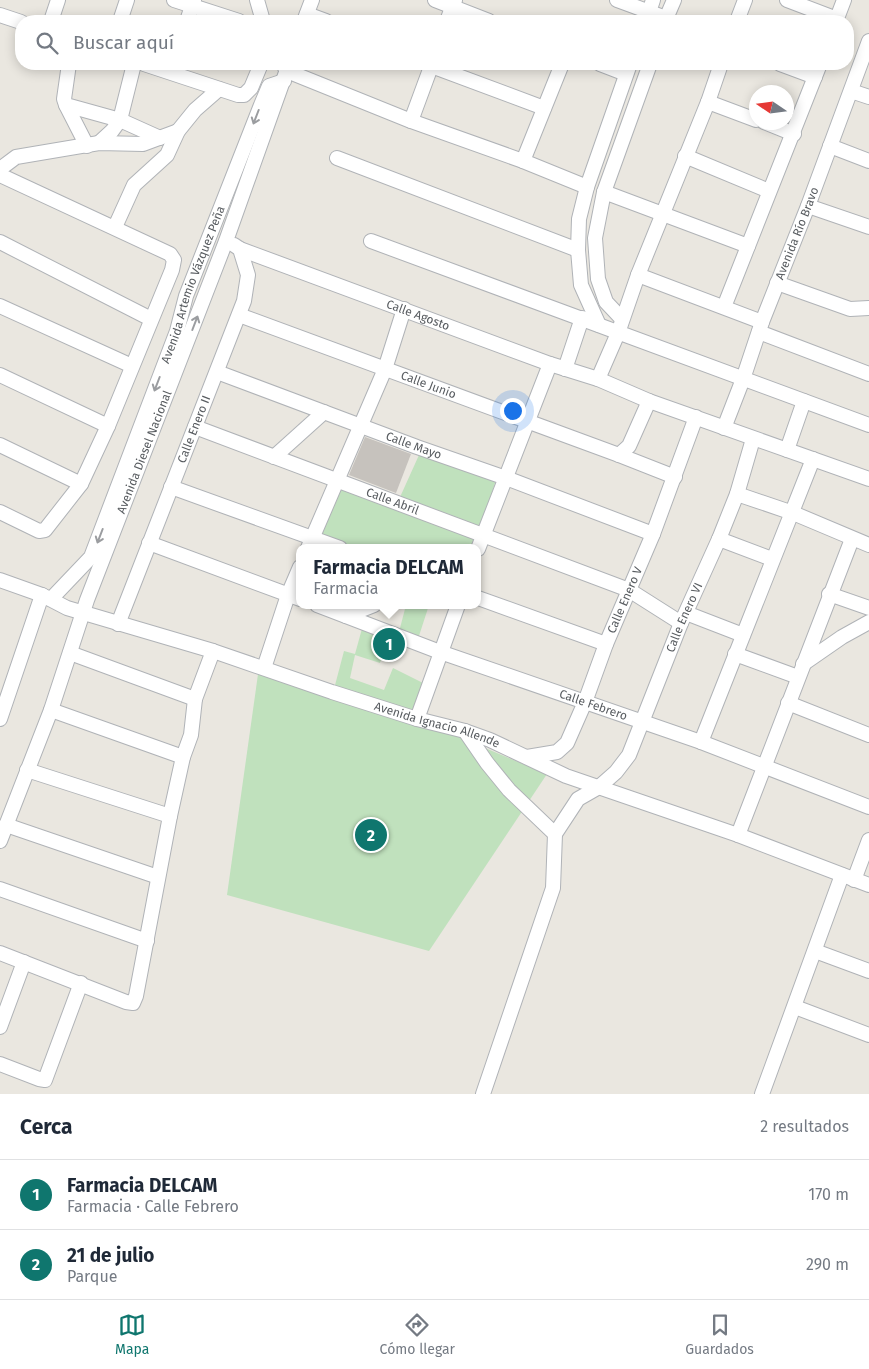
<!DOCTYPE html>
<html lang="es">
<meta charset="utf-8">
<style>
:root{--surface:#fff;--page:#f2f2f3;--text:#1f2937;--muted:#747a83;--line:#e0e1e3;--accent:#0f766e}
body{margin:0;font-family:"Fira Sans",sans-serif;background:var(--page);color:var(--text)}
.compass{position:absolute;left:749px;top:85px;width:45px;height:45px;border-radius:50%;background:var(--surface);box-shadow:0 2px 12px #0003;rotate:283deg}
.you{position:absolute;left:512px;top:410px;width:18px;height:18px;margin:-12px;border:4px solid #fff;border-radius:50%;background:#1a73e8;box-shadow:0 0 0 8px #1a73e833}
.badge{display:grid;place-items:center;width:32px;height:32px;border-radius:50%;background:var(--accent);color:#fff;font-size:16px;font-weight:700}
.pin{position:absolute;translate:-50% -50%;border:2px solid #fff;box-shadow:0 1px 5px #0006}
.popup{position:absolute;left:296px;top:544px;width:185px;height:65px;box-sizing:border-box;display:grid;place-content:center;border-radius:10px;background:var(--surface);filter:drop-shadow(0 1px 4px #0005);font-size:16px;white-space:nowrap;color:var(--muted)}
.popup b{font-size:19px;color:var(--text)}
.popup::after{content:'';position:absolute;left:50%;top:100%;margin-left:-10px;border:10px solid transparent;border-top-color:var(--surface)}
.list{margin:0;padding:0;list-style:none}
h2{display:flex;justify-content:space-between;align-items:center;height:65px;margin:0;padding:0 20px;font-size:21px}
h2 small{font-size:16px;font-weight:400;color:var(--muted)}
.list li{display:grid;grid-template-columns:32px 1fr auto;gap:15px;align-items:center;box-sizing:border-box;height:70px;padding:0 20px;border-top:1px solid var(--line)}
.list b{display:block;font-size:19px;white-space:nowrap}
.list p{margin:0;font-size:16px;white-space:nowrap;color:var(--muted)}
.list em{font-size:16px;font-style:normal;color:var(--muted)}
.icon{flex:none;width:28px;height:28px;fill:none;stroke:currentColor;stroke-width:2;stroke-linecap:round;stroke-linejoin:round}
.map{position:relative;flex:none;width:869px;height:1094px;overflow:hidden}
.search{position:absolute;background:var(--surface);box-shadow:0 2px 12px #0003;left:15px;right:15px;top:15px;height:55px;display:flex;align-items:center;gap:12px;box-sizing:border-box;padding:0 18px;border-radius:20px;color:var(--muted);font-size:19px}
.sheet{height:205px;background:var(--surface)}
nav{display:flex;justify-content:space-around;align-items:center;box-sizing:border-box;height:70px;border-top:1px solid var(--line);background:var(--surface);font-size:14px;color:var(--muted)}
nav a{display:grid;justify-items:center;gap:2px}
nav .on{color:var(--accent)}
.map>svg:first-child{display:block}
</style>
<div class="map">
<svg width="869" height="1094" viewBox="0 0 869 1094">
<rect width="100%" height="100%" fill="#eae7e0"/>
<!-- green -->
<g fill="#c0e1bd">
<polygon points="419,455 496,480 474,548 350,548 319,536 340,488 396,506"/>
<polygon points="406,605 429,605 418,639 399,632"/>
<polygon points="363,625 389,634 380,663 355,655 350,678 384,690 393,668 427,685 412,713 334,689 344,651 355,654"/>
<polygon points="259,667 411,717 547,774 429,951 227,895"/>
</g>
<!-- building -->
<polygon fill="#c6c2bd" points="365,437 411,454 396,493 349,475"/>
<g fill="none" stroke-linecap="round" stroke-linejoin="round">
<!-- minor casing -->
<g stroke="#b0b3b7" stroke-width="16">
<g id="minor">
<polyline points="174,0 239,21"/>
<polyline points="257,0 263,21"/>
<polyline points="435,0 489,21"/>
<polyline points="617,0 666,18"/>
<polyline points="787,0 837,19"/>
<polyline points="307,14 326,21"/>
<polyline points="0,15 21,22"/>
<polyline points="51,21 58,0"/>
<polyline points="120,21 127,0"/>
<polyline points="187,21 194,0"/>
<polyline points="304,21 312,0"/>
<polyline points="447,21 455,0"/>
<polyline points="646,21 653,0"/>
<polyline points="665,21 674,0"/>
<polyline points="737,21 745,0"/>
<polyline points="836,21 844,0"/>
<polyline points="69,64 64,99 66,105 120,120 160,138"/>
<polyline points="144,64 238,95 244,95 251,88 261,64"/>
<polyline points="283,64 287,71 411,121 523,161 587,187"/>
<polyline points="426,64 544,108"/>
<polyline points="600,64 626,74"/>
<polyline points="780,64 815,77"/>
<polyline points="851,91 869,97"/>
<polyline points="708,102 756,120"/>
<polyline points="66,105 87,146"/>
<polyline points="411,121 432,64"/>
<polyline points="764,122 794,134"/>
<polyline points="99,143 112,131 120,120 134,64"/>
<polyline points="830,146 869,161"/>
<polyline points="685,156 769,191"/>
<polyline points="337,158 578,250"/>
<polyline points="523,161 562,64"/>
<polyline points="0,169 16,157 99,143 143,144 178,131"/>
<polyline points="0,175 170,254 174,260 172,270 108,426 81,484 45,530 39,531 0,512"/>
<polyline points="604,192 748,246"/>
<polyline points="808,206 869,227"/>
<polyline points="115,227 134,185 167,155 178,131 195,110 219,89"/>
<polyline points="371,241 869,425"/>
<polyline points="0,242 151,319"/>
<path id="s1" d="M240,249L550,364L598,379L649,401L869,479"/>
<polyline points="638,275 762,322"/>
<polyline points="777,283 850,309 869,308"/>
<polyline points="0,306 132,366"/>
<polyline points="724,307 820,64"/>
<path id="s2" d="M239,315L619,455L675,477"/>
<polyline points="622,319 606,302 598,279 595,238 604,192 650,64"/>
<polyline points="599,325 581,285 578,250 579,219 587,187 630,64"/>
<polyline points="759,332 869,374"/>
<polyline points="565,369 582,318"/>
<path id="s3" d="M217,372L417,447L506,478L653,534"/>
<polyline points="0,375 108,426"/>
<polyline points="598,379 618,333 638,275 708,102 721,64"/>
<path id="s4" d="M195,427L629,590L681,623"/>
<path id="s5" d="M724,428L743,379L762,322L808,206L869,41"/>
<polyline points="0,445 81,484"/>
<polyline points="787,450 804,401"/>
<polyline points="619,455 629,446 649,401"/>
<polyline points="274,457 324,412"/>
<polyline points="171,487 340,548"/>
<polyline points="737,494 793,513 869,545"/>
<polyline points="719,539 772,559"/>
<polyline points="149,543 300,599"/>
<polyline points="308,548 385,369 404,309"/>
<polyline points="478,549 550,364"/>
<path id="s6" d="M0,580L42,595L67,608L213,651L332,692L417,719L465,731L490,740L566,776L738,835L869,885"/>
<polyline points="829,594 869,608"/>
<polyline points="478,598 606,644"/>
<path id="s7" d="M51,599L91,557L177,331L186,296L261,105L269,86L284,81"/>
<path id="s8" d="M317,605L440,652L701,742L869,807"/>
<polyline points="686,613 743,635"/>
<polyline points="346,616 374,605"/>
<path id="s9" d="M118,624L244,301L248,275L240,249L234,245"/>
<polyline points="70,653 195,699"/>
<polyline points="735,654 798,677"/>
<polyline points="803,664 842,637 869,622"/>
<polyline points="264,668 288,595 300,567"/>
<polyline points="788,703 869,735"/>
<polyline points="51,710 183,757"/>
<polyline points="0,719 42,595"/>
<polyline points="417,719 458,605"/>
<polyline points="465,731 487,763 509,790 555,834"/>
<polyline points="701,742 813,459"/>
<path id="s10" d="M527,757L557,752L567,743L585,702L606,644L653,534L696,417"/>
<polyline points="27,770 170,816"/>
<polyline points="6,825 158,877"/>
<polyline points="738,835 852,539"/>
<path id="s11" d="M0,841L51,710L87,600L226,241L289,64"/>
<polyline points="854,880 869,840"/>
<polyline points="0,889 147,941"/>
<polyline points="815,951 869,971"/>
<polyline points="0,953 126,1002 133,1003 136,996 170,816 183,757 191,735 195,699 213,651"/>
<polyline points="795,1007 869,1035"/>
<polyline points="0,1027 24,962"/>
<polyline points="0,1064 39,1079 45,1080 81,983"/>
<path id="s12" d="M483,1094L553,888L555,834L578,799L599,787L616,772L629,755L681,623L719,539L737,494L753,439"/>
<polyline points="762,1094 842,875"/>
</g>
</g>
<!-- minor -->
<use href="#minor" stroke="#fff" stroke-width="14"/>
</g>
<!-- one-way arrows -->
<defs><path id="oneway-shaft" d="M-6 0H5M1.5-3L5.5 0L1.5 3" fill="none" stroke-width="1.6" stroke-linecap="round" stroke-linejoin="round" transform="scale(1.25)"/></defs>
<g stroke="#9b9da0">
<use href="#oneway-shaft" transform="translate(256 117) rotate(111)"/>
<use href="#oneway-shaft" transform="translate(195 323) rotate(-69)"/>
<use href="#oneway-shaft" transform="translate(157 384) rotate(111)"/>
<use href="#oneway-shaft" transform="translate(100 536) rotate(111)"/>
</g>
<g text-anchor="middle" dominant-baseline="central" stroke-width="5" stroke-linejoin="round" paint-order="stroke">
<!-- street labels -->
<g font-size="12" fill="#585c60" stroke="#fff">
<text stroke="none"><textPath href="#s5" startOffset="208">Avenida Río Bravo</textPath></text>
<text stroke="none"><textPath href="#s7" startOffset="349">Avenida Artemio Vázquez Peña</textPath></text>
<text stroke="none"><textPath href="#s1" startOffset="190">Calle Agosto</textPath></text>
<text stroke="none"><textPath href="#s2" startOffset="202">Calle Junio</textPath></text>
<text stroke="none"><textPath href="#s9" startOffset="209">Calle Enero II</textPath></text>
<text stroke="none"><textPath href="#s3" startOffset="210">Calle Mayo</textPath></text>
<text stroke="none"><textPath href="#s11" startOffset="415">Avenida Diesel Nacional</textPath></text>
<text stroke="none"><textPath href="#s4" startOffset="211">Calle Abril</textPath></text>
<text stroke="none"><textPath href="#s10" startOffset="198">Calle Enero V</textPath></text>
<text stroke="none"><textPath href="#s12" startOffset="530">Calle Enero VI</textPath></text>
<text stroke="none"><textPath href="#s8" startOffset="294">Calle Febrero</textPath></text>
<text stroke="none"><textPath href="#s6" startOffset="461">Avenida Ignacio Allende</textPath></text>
</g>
</g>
</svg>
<svg class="compass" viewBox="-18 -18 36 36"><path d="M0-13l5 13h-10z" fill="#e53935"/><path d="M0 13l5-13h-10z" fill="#747a83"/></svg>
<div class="you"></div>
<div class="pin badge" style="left:389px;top:644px">1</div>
<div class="popup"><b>Farmacia DELCAM</b>Farmacia</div>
<div class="pin badge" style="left:371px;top:835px">2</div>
<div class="search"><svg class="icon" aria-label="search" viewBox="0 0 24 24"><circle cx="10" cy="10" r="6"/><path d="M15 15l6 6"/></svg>Buscar aquí</div>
</div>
<section class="sheet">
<h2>Cerca<small>2 resultados</small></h2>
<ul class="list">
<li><span class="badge">1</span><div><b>Farmacia DELCAM</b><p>Farmacia · Calle Febrero</p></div><em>170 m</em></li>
<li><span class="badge">2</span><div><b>21 de julio</b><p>Parque</p></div><em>290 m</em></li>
</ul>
</section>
<nav>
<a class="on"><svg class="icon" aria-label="map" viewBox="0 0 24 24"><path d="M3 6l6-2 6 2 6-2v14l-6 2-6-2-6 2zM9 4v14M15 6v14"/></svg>Mapa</a>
<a><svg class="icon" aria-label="directions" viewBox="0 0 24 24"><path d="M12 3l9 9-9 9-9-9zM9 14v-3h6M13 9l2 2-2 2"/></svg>Cómo llegar</a>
<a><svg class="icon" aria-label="saved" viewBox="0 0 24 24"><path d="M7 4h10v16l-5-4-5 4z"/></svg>Guardados</a>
</nav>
